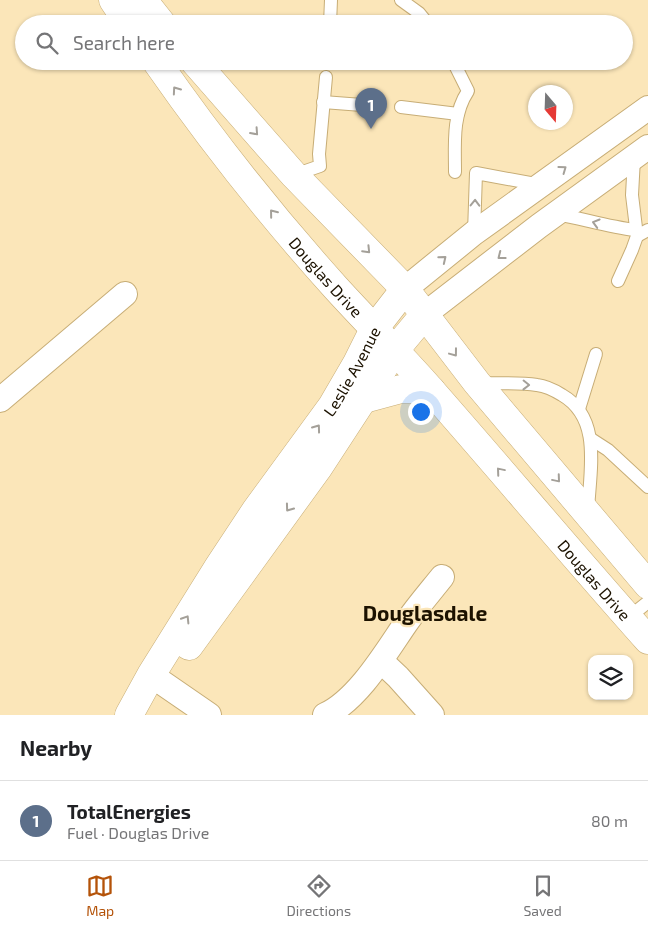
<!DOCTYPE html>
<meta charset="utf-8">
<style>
:root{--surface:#fff;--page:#f2f2f2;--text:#202124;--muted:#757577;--line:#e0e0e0;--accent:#b45309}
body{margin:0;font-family:"Exo 2",sans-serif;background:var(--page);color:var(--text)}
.controls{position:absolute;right:15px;bottom:15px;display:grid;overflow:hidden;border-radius:10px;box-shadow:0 1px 4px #0004}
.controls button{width:45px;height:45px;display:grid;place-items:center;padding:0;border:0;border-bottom:1px solid var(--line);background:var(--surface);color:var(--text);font:25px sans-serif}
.compass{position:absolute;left:528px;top:85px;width:45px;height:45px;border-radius:50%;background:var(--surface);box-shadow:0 1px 4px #0004;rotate:161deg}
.you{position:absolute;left:420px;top:411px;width:18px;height:18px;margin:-12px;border:4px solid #fff;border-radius:50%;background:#1a73e8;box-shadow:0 0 0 8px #1a73e833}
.badge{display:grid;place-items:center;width:32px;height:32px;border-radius:50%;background:var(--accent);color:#fff;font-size:16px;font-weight:700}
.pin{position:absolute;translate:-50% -41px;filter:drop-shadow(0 1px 2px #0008)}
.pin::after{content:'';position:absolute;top:26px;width:18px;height:15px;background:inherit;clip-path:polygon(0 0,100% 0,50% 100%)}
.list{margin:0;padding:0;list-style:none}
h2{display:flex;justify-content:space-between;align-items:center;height:65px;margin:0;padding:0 20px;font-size:21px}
h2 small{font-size:16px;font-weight:400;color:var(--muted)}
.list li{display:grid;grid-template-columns:32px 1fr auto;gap:15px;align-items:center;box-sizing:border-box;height:80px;padding:0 20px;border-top:1px solid var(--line)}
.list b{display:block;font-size:19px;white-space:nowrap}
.list p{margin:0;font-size:16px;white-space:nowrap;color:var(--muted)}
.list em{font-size:16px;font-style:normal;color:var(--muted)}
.icon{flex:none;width:28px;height:28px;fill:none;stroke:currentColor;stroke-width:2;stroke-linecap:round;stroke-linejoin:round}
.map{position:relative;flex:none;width:648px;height:715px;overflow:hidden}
.search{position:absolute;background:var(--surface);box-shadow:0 1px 4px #0004;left:15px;right:15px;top:15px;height:55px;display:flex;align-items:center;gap:12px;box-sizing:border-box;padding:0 18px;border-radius:28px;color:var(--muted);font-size:19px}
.sheet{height:145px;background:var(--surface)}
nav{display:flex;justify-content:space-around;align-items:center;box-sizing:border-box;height:70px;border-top:1px solid var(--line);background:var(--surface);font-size:14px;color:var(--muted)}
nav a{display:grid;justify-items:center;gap:2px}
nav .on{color:var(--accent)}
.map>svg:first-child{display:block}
</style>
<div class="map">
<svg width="648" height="715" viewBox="0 0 648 715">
<rect width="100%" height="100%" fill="#fbe6b9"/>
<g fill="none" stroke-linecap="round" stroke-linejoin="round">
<!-- lane casing -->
<g stroke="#c7ad76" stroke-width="14">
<g id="lane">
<polyline points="401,0 419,13 428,24"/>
<polyline points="330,24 331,0"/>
<path d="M453,61L468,91C452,115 455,144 455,172"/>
<polyline points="323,102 362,105"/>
<polyline points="401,107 458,114"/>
<polyline points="294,175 320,166 319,154 326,77"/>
<path d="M557,214C584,219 609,227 635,230"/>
<polyline points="474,233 476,173 541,185"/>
<polyline points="637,236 648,230"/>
<polyline points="618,281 632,250 637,236 632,195 634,158"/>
<path d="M480,383C498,384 518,382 537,385C546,386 554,390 562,395C602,418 590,470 588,510"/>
<polyline points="579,409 596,354"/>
<polyline points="591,439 608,450 648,487"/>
<polyline points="628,618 648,602"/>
</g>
</g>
<!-- street casing -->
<g stroke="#c7ad76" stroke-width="26">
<g id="street">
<polyline points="405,289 474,233 648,108"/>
<polyline points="425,314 539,226 648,147"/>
<polyline points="0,400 125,294"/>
<polyline points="381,661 398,677 432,715"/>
<polyline points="151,675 209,715"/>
<path d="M325,715C358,700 386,652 406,623C417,607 430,592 442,577"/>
</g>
</g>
<!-- secondary casing -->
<g stroke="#c7ad76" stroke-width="29">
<g id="secondary">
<polyline points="113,0 129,24"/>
<polyline points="143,0 162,24"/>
<path id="s1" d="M156,61C211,140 272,217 336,288C367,322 400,355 430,389C503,472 574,557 648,640"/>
<polyline points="194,61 294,175 405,289 477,383 648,585"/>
<polyline points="364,399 401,389 431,390"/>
<polyline points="189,646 318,468 395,350 425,314"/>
<path id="s2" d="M129,715L151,675L219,566L256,510L332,406L357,363L374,329L405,289"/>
</g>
</g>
<!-- lane -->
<use href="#lane" stroke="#fff" stroke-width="12"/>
<!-- street -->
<use href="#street" stroke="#fff" stroke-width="24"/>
<!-- secondary -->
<use href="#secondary" stroke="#fff" stroke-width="28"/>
</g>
<!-- one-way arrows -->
<defs><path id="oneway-chevron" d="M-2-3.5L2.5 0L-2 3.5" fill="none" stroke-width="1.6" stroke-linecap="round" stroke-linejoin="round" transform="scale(1.25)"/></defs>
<g stroke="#a4a099">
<use href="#oneway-chevron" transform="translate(176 90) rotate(-125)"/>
<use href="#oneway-chevron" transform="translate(255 132) rotate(48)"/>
<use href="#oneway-chevron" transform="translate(563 169) rotate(-36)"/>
<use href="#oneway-chevron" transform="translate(475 203) rotate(-89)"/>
<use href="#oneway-chevron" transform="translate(273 213) rotate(-129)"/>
<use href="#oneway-chevron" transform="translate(596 223) rotate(-164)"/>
<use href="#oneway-chevron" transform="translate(367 250) rotate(46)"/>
<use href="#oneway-chevron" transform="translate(501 256) rotate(142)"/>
<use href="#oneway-chevron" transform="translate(443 259) rotate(-39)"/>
<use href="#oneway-chevron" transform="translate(454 353) rotate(53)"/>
<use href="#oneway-chevron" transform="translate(526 385) rotate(1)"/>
<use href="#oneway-chevron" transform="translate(317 428) rotate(-54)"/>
<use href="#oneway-chevron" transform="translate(500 471) rotate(-130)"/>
<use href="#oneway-chevron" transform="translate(557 479) rotate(50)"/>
<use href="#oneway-chevron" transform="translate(289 508) rotate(126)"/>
<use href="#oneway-chevron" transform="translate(186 619) rotate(-58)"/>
</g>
<g text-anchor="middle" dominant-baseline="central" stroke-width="4.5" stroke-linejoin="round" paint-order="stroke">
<!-- street labels -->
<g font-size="16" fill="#1c1200" stroke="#fbe6b9">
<text stroke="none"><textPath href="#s1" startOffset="275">Douglas Drive</textPath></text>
<text stroke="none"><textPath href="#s2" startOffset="410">Leslie Avenue</textPath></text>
<text stroke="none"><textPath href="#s1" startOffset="680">Douglas Drive</textPath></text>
</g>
<!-- district labels -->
<g font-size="21" font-weight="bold" fill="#1c1200" stroke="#fbe6b9">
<text x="425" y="612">Douglasdale</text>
</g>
</g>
</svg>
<div class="controls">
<button><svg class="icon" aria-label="layers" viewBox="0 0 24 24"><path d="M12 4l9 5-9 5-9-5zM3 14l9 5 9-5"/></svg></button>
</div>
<svg class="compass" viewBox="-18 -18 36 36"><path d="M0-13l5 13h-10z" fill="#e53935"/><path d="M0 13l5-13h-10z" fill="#757577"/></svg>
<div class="you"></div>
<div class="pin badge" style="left:371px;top:129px;background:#5c6f8a">1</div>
<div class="search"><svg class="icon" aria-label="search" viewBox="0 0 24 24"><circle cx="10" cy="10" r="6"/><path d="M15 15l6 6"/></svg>Search here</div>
</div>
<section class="sheet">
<h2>Nearby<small></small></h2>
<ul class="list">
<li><span class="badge" style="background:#5c6f8a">1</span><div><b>TotalEnergies</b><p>Fuel · Douglas Drive</p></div><em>80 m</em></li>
</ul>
</section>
<nav>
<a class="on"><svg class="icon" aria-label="map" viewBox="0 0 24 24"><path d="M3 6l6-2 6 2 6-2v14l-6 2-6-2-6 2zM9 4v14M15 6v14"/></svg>Map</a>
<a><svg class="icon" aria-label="directions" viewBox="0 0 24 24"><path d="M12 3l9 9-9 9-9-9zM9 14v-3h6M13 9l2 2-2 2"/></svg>Directions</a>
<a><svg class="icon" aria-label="saved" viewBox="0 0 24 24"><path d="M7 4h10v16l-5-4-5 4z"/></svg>Saved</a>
</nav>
